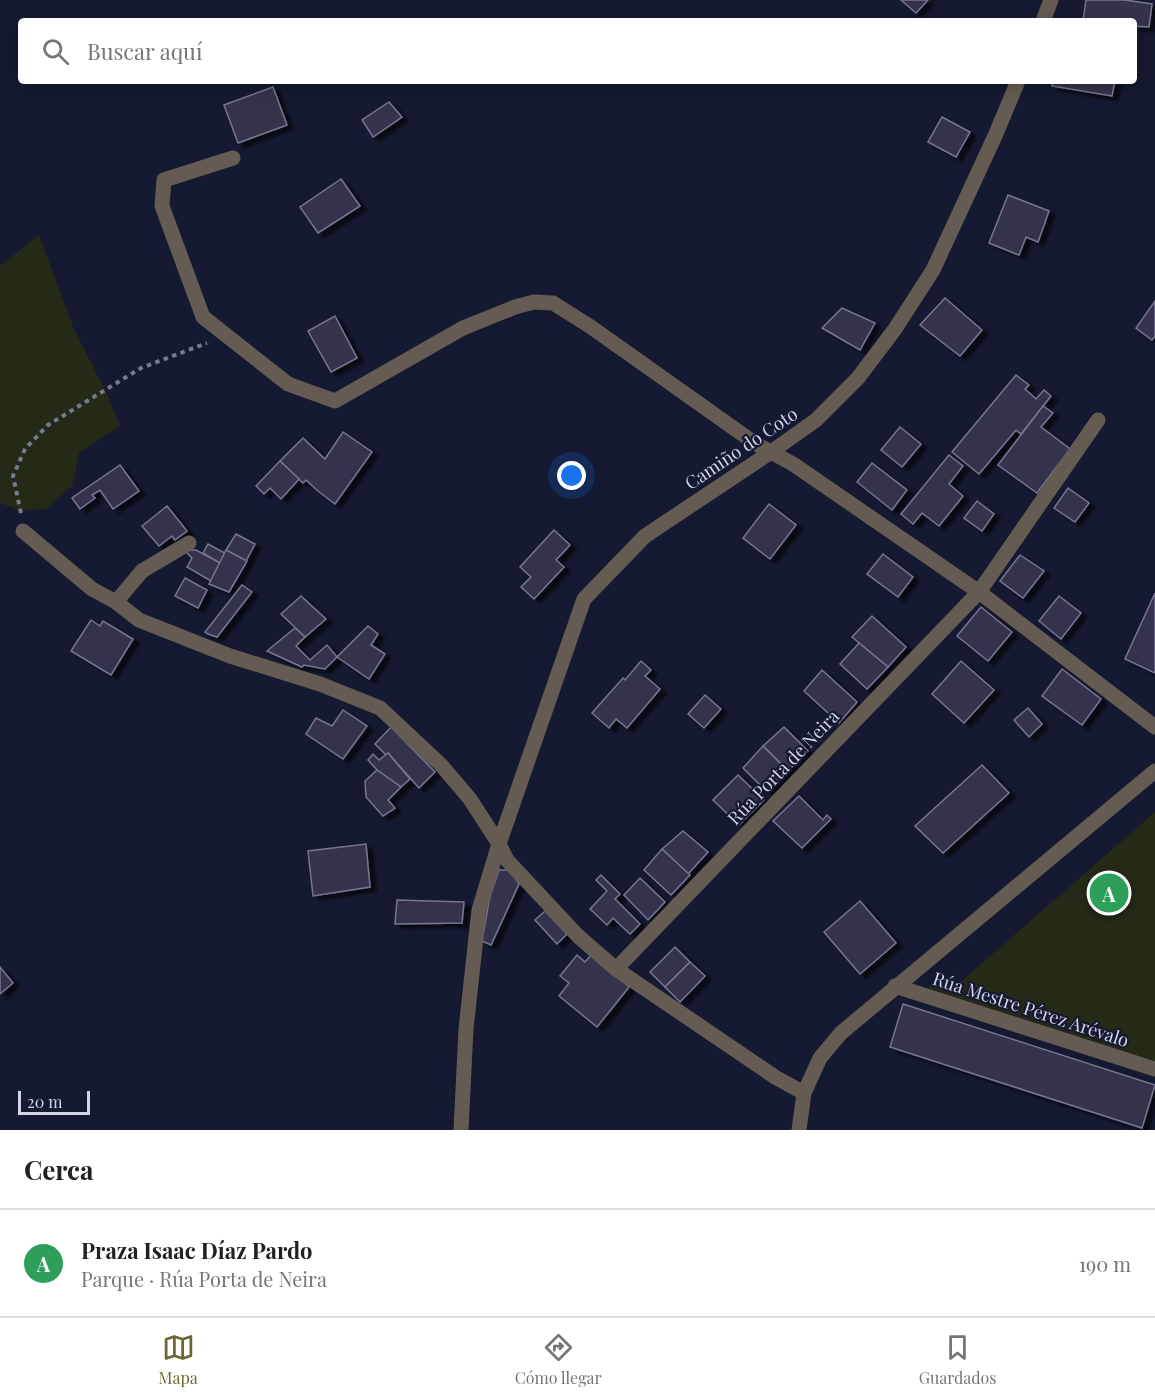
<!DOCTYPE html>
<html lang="es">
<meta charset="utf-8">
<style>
:root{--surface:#fff;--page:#f2f2f2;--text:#202124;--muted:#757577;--line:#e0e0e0;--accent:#6b672f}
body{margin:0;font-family:"Playfair Display",serif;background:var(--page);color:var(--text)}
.scale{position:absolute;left:18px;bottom:15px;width:72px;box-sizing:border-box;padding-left:6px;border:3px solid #d1d5e6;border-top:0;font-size:16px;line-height:21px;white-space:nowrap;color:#d1d5e6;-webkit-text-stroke:4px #151931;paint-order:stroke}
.you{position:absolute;left:572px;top:476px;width:21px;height:21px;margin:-15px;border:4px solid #fff;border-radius:50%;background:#1a73e8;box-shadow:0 0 0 9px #1a73e833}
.badge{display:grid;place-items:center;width:39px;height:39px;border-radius:50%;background:var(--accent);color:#fff;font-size:20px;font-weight:700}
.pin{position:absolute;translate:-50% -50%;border:3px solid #fff;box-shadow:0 2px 6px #0006}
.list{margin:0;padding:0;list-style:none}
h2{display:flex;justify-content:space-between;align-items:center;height:78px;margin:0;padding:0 24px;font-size:26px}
h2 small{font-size:20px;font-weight:400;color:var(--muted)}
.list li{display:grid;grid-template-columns:39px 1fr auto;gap:18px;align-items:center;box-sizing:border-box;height:108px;padding:0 24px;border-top:2px solid var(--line)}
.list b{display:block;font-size:22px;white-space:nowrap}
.list p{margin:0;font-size:20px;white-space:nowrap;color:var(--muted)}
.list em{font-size:20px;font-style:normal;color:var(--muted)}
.icon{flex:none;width:33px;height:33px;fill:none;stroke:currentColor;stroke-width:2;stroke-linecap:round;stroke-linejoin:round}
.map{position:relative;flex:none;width:1155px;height:1130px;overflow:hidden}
.search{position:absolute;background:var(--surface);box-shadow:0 3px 15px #0003;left:18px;right:18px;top:18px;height:66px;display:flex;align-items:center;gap:15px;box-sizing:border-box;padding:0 21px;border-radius:6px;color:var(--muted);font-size:22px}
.sheet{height:186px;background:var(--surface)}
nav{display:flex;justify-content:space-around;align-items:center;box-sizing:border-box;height:84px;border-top:2px solid var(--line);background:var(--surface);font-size:16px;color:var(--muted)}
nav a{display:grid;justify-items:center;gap:3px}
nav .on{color:var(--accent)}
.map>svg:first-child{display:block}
</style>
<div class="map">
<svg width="1155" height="1130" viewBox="0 0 1155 1130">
<defs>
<filter id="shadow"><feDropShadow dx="6" dy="4" stdDeviation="1.5" flood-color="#0009"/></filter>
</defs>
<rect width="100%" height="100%" fill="#151931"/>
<!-- green -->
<g fill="#252a17">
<polygon points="39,235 74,329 105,390 120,426 79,453 72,486 46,509 20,510 0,503 0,266"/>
<polygon points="1155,812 1155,1061 927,988 940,974 956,986"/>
</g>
<!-- building -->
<g fill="#35304b" stroke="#787493" stroke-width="1.5" filter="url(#shadow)">
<polygon points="901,0 928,0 916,13"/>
<polygon points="1086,0 1125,0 1152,4 1149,27 1134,26 1134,21 1083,21"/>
<polygon points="1053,81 1115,81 1112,96 1052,86"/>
<polygon points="273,87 287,125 238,143 224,105"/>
<polygon points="389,102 402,117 373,137 362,120"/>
<polygon points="942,117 970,132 956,157 928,142"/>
<polygon points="341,179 360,206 318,233 300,207"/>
<polygon points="1008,195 1049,211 1038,242 1026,237 1019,255 989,243"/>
<polygon points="945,298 982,330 960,356 920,325"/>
<polygon points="1155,301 1155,336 1152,340 1136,328"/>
<polygon points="842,308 875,323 860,350 822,328"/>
<polygon points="335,316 357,358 331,372 308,331"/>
<polygon points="1016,375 1029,385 1025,389 1036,399 1044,390 1051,396 1021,434 1016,430 979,474 952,452"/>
<polygon points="1043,406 1053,413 1041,427 1070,449 1037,493 998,465"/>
<polygon points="900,427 921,444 902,467 881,450"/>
<polygon points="343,432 372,452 335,504 318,491 306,480 303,483 280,461 303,438 325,459"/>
<polygon points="949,455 963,466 949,484 963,496 939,526 922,513 913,524 901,514"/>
<polygon points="280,461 299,479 281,499 270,488 264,494 256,486"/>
<polygon points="872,463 907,490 892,510 857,482"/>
<polygon points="120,465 139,491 113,509 100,490 92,495 95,498 80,509 72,498"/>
<polygon points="1068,488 1089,503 1075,522 1054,508"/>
<polygon points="977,501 994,514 982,531 964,518"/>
<polygon points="769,504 796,525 770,559 743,538"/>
<polygon points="167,506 187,531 175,540 172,536 159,546 142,526"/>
<polygon points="554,530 570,545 556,560 564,567 534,599 521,587 531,577 520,567"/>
<polygon points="236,534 255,544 246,561 226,550"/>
<polygon points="208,544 225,553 220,563 203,553"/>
<polygon points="184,550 196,550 220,563 211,581 187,567 192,558"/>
<polygon points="226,550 247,561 229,592 209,584"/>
<polygon points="883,554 913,577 898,597 867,574"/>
<polygon points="1020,555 1044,571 1023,598 1000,581"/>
<polygon points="185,578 207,590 198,608 175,596"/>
<polygon points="242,585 252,592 217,637 208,634 205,632"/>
<polygon points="1155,593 1155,673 1125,659"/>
<polygon points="301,596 326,619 305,637 281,614"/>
<polygon points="1059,596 1081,613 1061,639 1039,621"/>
<polygon points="981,607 1012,632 988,661 957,636"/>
<polygon points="872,616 906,647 888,667 852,637"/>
<polygon points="91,620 100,626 103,621 133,639 111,675 71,651"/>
<polygon points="368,626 378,634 371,645 385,654 369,679 337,657"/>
<polygon points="295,628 305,637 296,646 310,660 327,645 337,657 325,669 304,665 302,667 267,651"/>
<polygon points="859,643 888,667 867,689 840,664"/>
<polygon points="641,661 651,670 645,676 660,689 627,728 616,719 609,728 592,713 623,678 625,680"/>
<polygon points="961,661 994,690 964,723 932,694"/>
<polygon points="1062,669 1101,699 1082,725 1042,696"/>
<polygon points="822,670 857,702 839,723 804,691"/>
<polygon points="705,695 721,709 704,728 688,714"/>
<polygon points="1028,708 1042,724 1029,737 1014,720"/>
<polygon points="343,710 367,726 343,759 306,734 316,718 332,726"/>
<polygon points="391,727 435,772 419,788 388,753 386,755 375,744"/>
<polygon points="784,727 808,751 788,771 763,746"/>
<polygon points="763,746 788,771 767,792 743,768"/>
<polygon points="388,753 410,779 401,787 377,770 368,760 373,754 379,760"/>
<polygon points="982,765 1009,793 943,853 915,826"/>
<polygon points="377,770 401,787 388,800 395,808 383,816 366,797 365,781"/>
<polygon points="738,775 764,800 739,825 713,800"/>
<polygon points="799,796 823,820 827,815 831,819 802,848 773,821"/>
<polygon points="683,831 708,852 688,874 662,849"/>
<polygon points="366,844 370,887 313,896 308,851"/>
<polygon points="662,849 690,875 671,895 644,870"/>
<polygon points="499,870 510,870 519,884 491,945 482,941 490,896"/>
<polygon points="601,875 620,894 615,899 640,924 630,934 613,918 607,925 590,909 607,891 596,880"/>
<polygon points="640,878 665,902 648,920 624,895"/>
<polygon points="397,900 464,902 462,923 395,924"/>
<polygon points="860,901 896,943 860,974 824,932"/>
<polygon points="545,911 567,934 557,944 535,920"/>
<polygon points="675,947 690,962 665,987 650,972"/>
<polygon points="577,955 585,962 591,955 629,987 597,1027 559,996 569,983 560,976"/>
<polygon points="690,962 705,976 680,1002 665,987"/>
<polygon points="0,967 13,983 0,994"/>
<polygon points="903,1004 1155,1085 1142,1128 890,1047"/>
</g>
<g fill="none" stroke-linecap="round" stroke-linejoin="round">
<!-- path -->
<polyline stroke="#767a8f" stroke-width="4" stroke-dasharray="4.5 4.5" stroke-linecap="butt" points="21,513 13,476 25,449 48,425 141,368 207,343"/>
<!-- minor -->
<g stroke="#645c52" stroke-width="15">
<polyline points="1043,21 1051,0"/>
<polyline points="233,158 164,180 162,206 203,317 288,384 335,401 463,328 515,307 534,302 553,303 591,327 756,444 793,464 979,592 1155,727"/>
<polyline points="23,531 92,589 116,602 139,620 230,656 320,684 380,708 441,765 470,799 499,844 507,860 578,936 616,969 775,1077 804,1093"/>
<polyline points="116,602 142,571 189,543"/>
<polyline points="616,969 979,592 1098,420"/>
<polyline points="895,986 1155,1069"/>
<polyline points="461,1130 466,1029 479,910 499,844 584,599 645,536 771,452 816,420 858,378 895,329 933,270 995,136 1018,81"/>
<polyline points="799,1130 804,1093 820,1058 841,1033 1155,771"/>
</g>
</g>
<g text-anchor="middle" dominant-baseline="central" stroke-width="4.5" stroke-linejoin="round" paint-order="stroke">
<!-- street labels -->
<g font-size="18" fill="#d1d5e6" stroke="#151931">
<text transform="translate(741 448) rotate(-34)">Camiño do Coto</text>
<text transform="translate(783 767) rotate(-46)">Rúa Porta de Neira</text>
<text transform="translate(1031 1009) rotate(18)">Rúa Mestre Pérez Arévalo</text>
</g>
</g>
</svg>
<div class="scale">20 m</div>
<div class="you"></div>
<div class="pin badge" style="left:1109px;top:893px;background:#2e9e5b">A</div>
<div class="search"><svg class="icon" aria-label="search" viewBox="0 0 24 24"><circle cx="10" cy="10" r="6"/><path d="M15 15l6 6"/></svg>Buscar aquí</div>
</div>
<section class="sheet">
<h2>Cerca<small></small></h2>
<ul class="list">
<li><span class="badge" style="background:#2e9e5b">A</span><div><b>Praza Isaac Díaz Pardo</b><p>Parque · Rúa Porta de Neira</p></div><em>190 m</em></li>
</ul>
</section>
<nav>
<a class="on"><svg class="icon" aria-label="map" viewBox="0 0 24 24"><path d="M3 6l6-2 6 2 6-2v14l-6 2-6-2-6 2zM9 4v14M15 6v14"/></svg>Mapa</a>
<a><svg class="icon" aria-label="directions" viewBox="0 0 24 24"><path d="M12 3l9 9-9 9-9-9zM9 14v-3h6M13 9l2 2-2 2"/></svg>Cómo llegar</a>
<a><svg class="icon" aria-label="saved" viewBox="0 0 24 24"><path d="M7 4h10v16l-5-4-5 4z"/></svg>Guardados</a>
</nav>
